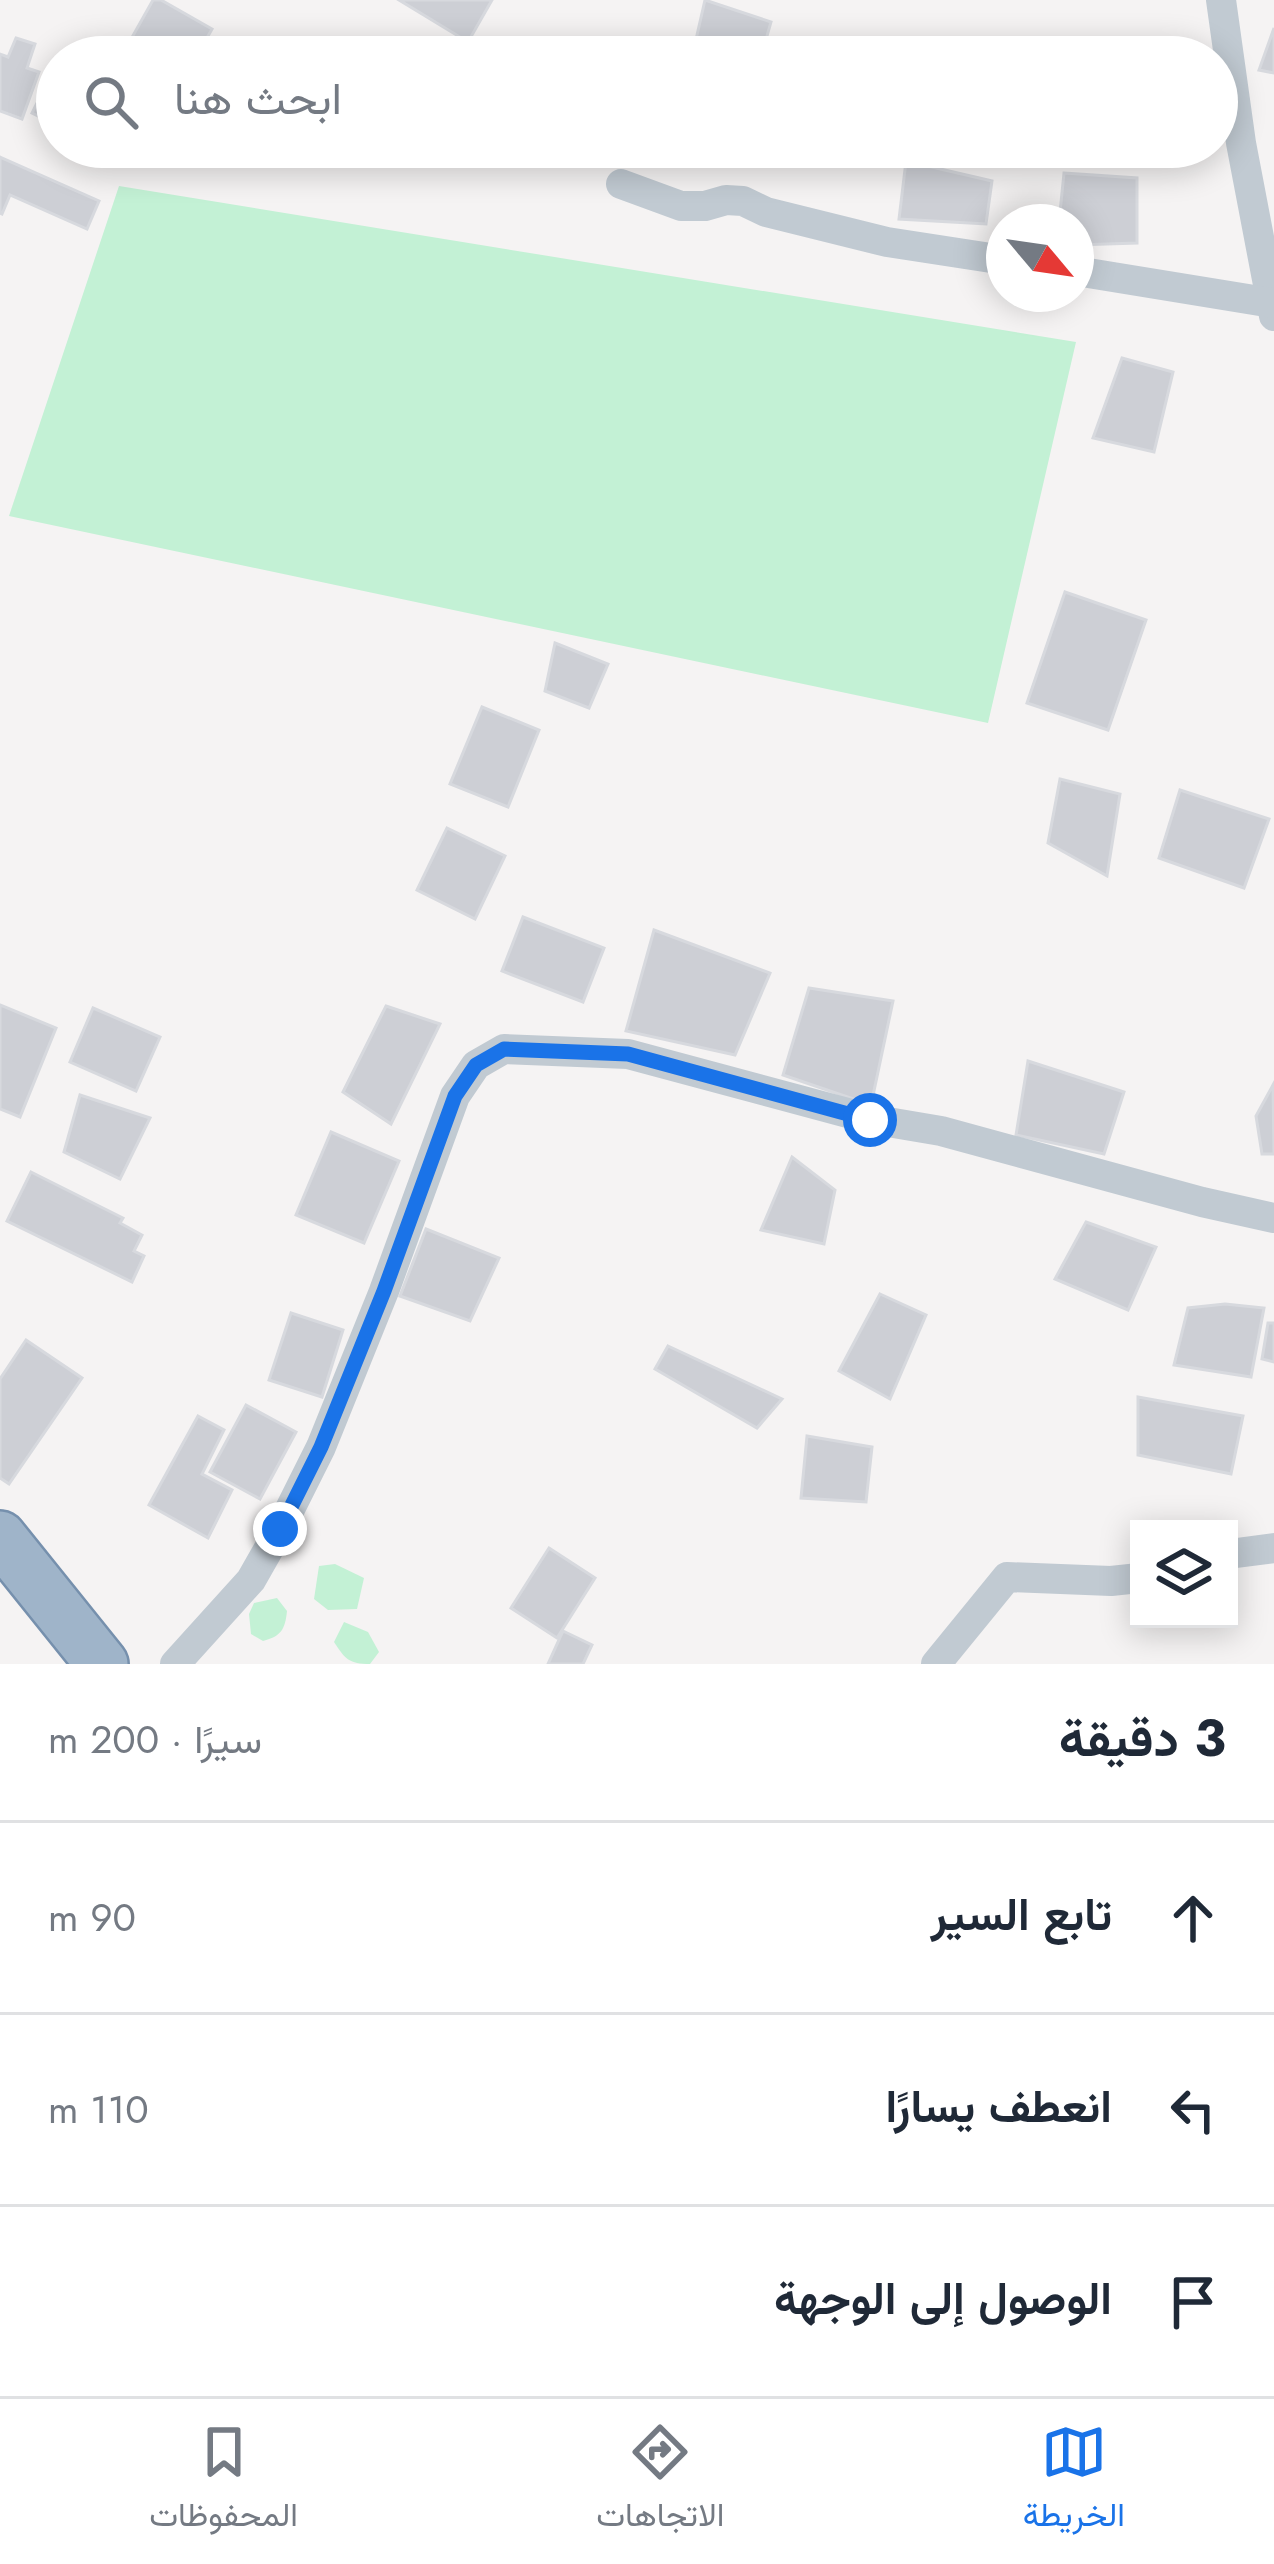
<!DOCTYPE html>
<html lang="ar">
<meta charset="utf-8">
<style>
:root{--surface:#fff;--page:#f2f2f3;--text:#1f2937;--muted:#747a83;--line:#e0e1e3;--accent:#1a73e8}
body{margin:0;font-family:Jost,Vazirmatn,sans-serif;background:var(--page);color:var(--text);direction:rtl}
.controls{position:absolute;right:36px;bottom:36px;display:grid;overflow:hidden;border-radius:0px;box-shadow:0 6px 30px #0003}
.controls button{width:108px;height:108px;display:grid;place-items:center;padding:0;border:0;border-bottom:3px solid var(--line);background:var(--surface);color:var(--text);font:60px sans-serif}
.compass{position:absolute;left:986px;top:204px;width:108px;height:108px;border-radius:50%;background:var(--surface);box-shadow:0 6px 30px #0003;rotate:119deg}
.stop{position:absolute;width:36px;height:36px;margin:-27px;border:9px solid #1a73e8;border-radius:50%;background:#fff}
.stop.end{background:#1a73e8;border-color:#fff;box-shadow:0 3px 12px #0008}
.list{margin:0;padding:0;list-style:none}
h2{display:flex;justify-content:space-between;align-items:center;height:156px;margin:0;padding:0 48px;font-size:51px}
h2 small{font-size:39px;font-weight:400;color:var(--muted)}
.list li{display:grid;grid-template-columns:78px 1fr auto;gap:36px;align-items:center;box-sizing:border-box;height:192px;padding:0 48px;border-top:3px solid var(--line)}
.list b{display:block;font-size:45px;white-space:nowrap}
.list em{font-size:39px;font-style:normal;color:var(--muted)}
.icon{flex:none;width:66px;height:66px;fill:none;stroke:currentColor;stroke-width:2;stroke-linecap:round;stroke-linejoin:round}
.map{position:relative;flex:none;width:1274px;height:1664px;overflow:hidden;direction:ltr}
.search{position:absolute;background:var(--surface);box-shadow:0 6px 30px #0003;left:36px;right:36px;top:36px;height:132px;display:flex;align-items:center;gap:30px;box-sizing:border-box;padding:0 42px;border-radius:66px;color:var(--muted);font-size:45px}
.sheet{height:732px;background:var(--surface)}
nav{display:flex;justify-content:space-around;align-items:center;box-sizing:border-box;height:168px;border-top:3px solid var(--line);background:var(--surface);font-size:33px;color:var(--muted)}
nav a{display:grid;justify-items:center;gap:6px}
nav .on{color:var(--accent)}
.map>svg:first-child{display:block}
</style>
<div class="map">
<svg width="1274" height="1664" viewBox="0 0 1274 1664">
<rect width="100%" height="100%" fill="#f5f3f3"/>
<!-- green -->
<g fill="#c3f1d5">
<polygon points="119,186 1076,342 988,723 9,516"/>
<polygon points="335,1564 364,1578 357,1609 328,1610 314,1599 319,1566"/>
<path d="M277,1598L287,1611C285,1630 281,1636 263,1641L251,1634L249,1614L254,1603Z"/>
<path d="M344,1622L368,1632L379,1652L370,1664C349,1664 345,1659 334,1642Z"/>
</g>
<!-- building -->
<g fill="#cdcfd5" stroke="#d7d9de" stroke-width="3">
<polygon points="153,0 161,0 212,29 196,57 121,57"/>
<polygon points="399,0 492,0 468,42"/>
<polygon points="705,0 771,22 761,57 692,57"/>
<polygon points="1274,28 1274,73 1259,70"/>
<polygon points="16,38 35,44 27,68 39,72 22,119 0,111 0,54 8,57"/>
<polygon points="57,63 57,125 32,113"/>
<polygon points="0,157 99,201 87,229 10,195 2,214 0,213"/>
<polygon points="906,161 992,181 986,224 899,219"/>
<polygon points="1064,173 1137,178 1137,243 1076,245 1076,222 1059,222"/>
<polygon points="1122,358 1173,372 1154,452 1093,438"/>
<polygon points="1065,592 1146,620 1108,730 1027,703"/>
<polygon points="555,643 608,664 589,708 545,691"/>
<polygon points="482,707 539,730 508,807 450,784"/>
<polygon points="1060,779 1120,794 1107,876 1048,843"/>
<polygon points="1180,790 1269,819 1244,888 1159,858"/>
<polygon points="447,828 505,856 475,919 417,890"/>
<polygon points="523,917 604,948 583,1002 502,971"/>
<polygon points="654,930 770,973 735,1055 626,1031"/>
<polygon points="809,988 893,1001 871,1105 783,1075"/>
<polygon points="0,1005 56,1028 20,1117 0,1109"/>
<polygon points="386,1006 440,1024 391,1124 343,1092"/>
<polygon points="93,1008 160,1037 136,1091 70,1062"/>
<polygon points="1028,1061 1124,1092 1104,1154 1016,1135"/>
<polygon points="1273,1085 1274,1154 1262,1154 1256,1116"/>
<polygon points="80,1095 150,1118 120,1179 64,1152"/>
<polygon points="331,1132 399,1161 364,1243 296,1215"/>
<polygon points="792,1157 835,1190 824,1244 761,1230"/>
<polygon points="31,1172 123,1218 120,1223 142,1235 134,1251 144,1256 132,1282 7,1221"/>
<polygon points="1086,1222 1156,1247 1128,1310 1055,1279"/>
<polygon points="426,1229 499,1258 470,1321 400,1296"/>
<polygon points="880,1294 926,1315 890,1399 839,1371"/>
<polygon points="1225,1304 1264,1308 1251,1377 1174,1365 1188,1308"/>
<polygon points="291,1313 343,1330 322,1397 269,1380"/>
<polygon points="1268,1323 1274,1323 1274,1362 1262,1359"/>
<polygon points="26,1340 82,1378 9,1484 0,1478 0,1379"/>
<polygon points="668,1346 782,1399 757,1428 655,1369"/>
<polygon points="1138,1397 1243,1416 1231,1474 1138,1455"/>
<polygon points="246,1405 296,1432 260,1499 210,1472"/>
<polygon points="198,1416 224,1430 202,1474 232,1490 208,1538 149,1505"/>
<polygon points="807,1436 872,1447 866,1502 801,1498"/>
<polygon points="549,1548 595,1578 557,1638 511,1608"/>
<polygon points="563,1631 592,1645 583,1664 548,1664"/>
</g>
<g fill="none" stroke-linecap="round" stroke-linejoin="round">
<!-- trunk casing -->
<g stroke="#7690ad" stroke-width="56">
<polyline id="trunk" points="0,1537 102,1664"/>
</g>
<!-- minor -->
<g stroke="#c1cad2" stroke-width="30">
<polyline points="1221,0 1241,143 1274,316"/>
<polyline points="621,184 681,206 705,206 726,200 743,201 766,212 887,242 1004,260"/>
<polyline points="1076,271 1272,303"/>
<polyline points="1229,1554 1274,1548"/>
<polyline points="175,1664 251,1580 280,1529 321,1447 384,1291 455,1096 476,1065 504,1049 628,1054 870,1119 941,1131 1202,1202 1274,1218"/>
<polyline points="936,1664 1007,1577 1111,1581 1139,1578"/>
</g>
<!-- trunk -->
<use href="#trunk" stroke="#9fb4c9" stroke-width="51"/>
</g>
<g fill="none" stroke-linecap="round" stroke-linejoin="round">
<!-- route -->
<polyline stroke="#1a73e8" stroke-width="15" points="280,1529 321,1447 384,1291 455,1096 476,1065 504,1049 628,1054 870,1120"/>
</g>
</svg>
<div class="controls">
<button><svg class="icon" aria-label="layers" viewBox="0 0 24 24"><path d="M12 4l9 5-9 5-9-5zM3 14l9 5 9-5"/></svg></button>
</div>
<svg class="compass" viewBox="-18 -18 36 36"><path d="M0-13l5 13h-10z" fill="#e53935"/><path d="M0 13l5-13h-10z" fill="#747a83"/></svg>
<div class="stop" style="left:870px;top:1120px"></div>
<div class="stop end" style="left:280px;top:1529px"></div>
<div class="search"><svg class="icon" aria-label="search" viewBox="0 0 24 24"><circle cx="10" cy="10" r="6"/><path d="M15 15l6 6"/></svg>ابحث هنا</div>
</div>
<section class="sheet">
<h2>3 دقيقة<small>سيرًا · 200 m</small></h2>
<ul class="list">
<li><svg class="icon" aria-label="ahead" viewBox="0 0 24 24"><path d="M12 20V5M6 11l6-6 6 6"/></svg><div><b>تابع السير</b></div><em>90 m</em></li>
<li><svg class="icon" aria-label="left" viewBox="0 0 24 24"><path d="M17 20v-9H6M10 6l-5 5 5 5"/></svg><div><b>انعطف يسارًا</b></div><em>110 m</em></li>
<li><svg class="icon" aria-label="arrive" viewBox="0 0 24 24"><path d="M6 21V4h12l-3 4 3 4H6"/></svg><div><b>الوصول إلى الوجهة</b></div></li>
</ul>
</section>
<nav>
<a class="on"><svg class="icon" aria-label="map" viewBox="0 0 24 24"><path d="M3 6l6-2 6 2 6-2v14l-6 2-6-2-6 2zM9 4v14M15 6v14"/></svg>الخريطة</a>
<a><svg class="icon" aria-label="directions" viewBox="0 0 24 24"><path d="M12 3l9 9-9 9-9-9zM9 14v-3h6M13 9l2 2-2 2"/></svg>الاتجاهات</a>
<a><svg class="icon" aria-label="saved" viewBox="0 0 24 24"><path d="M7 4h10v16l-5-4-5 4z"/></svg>المحفوظات</a>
</nav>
